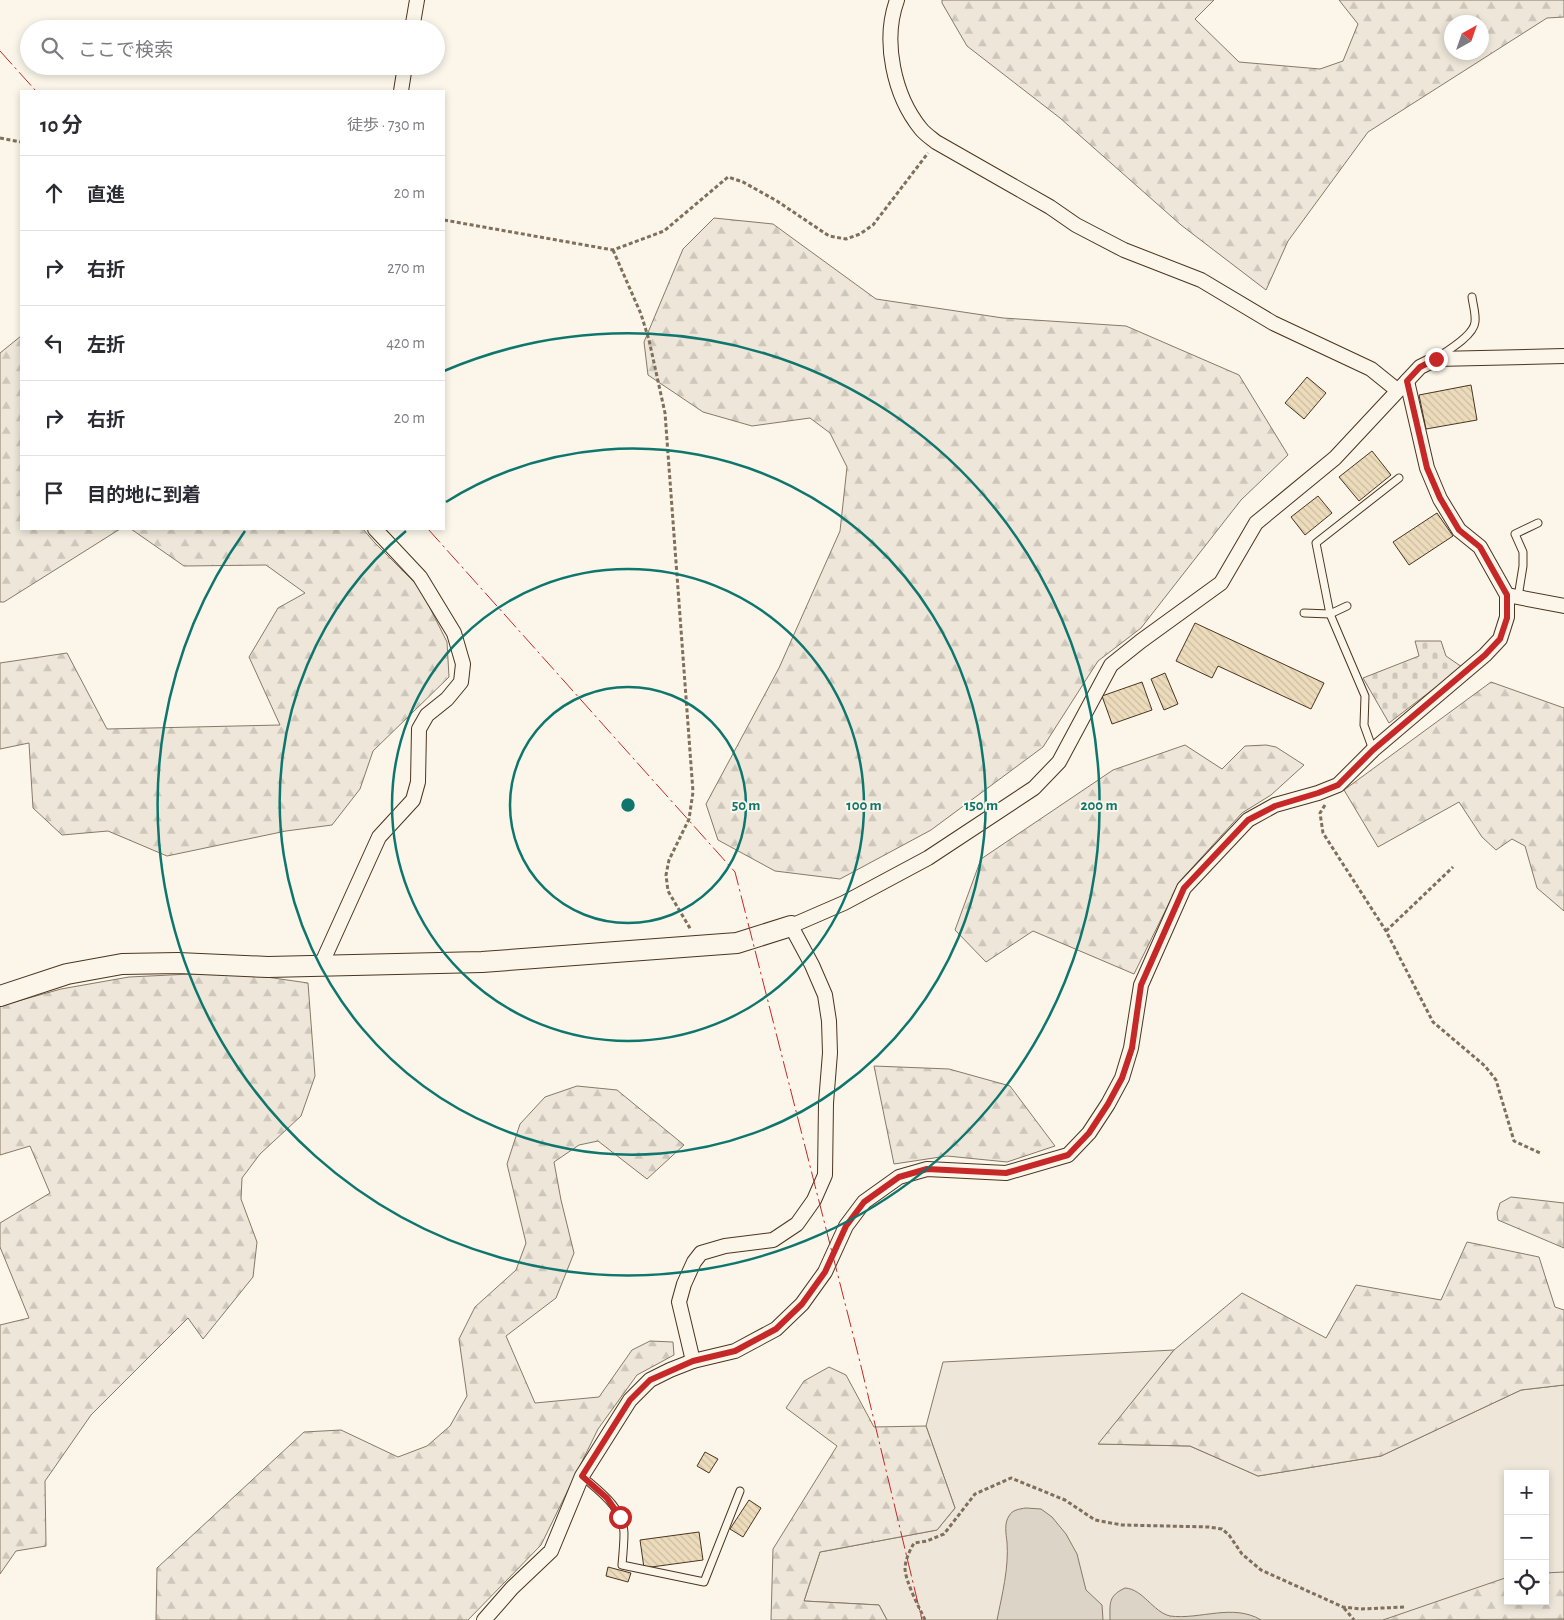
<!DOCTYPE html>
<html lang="ja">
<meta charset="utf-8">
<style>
:root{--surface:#fff;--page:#f7f7f7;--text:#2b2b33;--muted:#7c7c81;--line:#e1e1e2}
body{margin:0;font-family:"Alegreya Sans","Noto Sans JP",sans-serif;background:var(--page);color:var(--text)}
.controls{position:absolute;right:15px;bottom:15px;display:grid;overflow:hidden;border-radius:0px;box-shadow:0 2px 8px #0003}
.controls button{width:45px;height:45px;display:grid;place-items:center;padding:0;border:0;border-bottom:1px solid var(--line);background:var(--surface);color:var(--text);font:25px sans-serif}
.compass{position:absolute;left:1444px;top:15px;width:45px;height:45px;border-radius:50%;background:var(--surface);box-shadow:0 2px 8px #0003;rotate:40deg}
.stop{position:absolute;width:15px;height:15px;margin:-11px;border:4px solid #c62828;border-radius:50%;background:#fff}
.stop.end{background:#c62828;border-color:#fff;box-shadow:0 1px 5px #0008}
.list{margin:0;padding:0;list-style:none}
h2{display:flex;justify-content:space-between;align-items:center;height:65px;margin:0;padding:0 20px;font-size:21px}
h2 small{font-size:16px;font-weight:400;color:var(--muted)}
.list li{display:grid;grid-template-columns:32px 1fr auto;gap:15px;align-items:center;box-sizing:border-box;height:75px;padding:0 20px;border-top:1px solid var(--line)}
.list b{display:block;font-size:19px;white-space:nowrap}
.list em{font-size:16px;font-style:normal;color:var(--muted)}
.icon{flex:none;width:28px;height:28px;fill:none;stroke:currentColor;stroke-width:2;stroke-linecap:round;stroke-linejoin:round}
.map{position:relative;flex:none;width:1564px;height:1620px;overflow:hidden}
.search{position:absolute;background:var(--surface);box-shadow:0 2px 8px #0003;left:20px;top:20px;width:425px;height:55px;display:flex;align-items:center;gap:12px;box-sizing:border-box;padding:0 18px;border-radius:28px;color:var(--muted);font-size:19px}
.panel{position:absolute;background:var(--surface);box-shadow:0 2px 8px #0003;left:20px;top:90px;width:425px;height:440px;border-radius:0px}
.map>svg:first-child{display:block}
</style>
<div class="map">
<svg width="1564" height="1620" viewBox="0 0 1564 1620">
<defs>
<pattern id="forest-firs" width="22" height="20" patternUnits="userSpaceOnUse" patternTransform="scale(1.25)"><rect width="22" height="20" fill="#ede6d9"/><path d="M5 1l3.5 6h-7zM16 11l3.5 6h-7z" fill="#cdc6ba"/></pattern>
<pattern id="cemetery-stones" width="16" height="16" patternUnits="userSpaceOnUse" patternTransform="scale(1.25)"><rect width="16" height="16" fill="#ede6d9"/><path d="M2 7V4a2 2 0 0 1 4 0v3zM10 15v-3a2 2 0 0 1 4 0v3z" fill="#cdc6ba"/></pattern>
<pattern id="building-back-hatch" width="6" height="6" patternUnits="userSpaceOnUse" patternTransform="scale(1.25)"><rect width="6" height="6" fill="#ecdcbc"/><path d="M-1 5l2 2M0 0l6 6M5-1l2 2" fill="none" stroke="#ccbda1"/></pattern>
</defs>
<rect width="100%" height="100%" fill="#fbf6e9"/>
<!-- grass -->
<path fill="#ede6d9" stroke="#887966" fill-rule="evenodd" d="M1174,1350L1099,1444L1190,1446L1258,1476L1381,1456L1521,1390L1564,1385V1620H887L879,1605L804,1601L820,1552L937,1530L955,1508L926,1426L943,1362ZM1508,1474H1545V1601H1508Z"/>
<!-- forest -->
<g fill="url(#forest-firs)" stroke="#887966" fill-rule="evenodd">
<path d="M942,0H1214L1195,19L1239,62L1320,69L1343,61L1358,24L1339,0H1564V17L1547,18L1368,132L1288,241L1266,290L1181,225L1060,118L967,46L942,3ZM1452,22H1482V52H1452Z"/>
<polygon points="714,218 773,224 876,299 1003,318 1126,326 1239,375 1288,455 1241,500 1141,628 1098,661 1043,747 931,830 840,879 775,871 718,840 706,804 779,668 840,531 847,467 830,433 810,418 752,426 703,412 648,375 644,342 683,249"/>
<polygon points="21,336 21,529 120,529 4,602 0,602 0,353"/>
<polygon points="131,529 363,529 374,542 420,588 447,642 449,677 373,751 360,789 332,825 286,831 167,856 108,831 62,835 33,808 29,743 0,749 0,663 67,653 107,729 280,725 249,657 278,608 305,593 266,565 184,566"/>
<polygon points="1491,682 1564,708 1564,911 1537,888 1525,846 1512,839 1496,850 1482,837 1459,802 1378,847 1344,790"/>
<polygon points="1185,745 1222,769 1245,746 1266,745 1276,747 1304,765 1271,795 1242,813 1180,881 1134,974 1033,931 986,962 955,930 981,859 1113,770"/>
<polygon points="232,972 308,983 315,1076 301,1116 260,1154 242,1178 241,1199 257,1242 253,1277 203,1339 188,1318 91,1415 45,1481 46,1546 16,1551 0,1574 0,1325 29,1318 0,1247 0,1223 50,1193 30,1146 0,1155 0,1006 61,989 129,977"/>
<polygon points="874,1066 949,1069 1010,1086 1055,1146 1007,1162 947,1156 894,1164"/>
<polygon points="577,1086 617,1090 684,1145 647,1179 598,1141 579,1145 554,1162 561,1200 574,1253 556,1298 506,1336 535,1403 599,1397 632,1350 650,1341 673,1342 674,1355 637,1375 598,1429 541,1545 468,1620 156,1620 157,1568 304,1432 341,1430 398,1457 427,1446 450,1426 467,1396 459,1339 475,1307 516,1270 526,1243 507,1164 520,1124 545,1097"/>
<polygon points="1511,1197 1564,1203 1564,1248 1498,1220 1497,1213 1500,1203"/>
<polygon points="1467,1242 1539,1257 1555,1307 1564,1310 1564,1385 1521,1390 1381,1456 1258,1476 1190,1446 1098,1444 1174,1350 1242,1293 1326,1338 1356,1285 1441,1300"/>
<polygon points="829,1367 846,1375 874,1427 926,1426 955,1508 937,1530 820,1552 804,1601 879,1605 887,1620 771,1620 773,1549 837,1446 786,1408 804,1381"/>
<polygon points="1564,1572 1564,1619 1383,1620 1508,1577 1508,1601 1545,1601 1545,1573"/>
</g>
<!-- cemetery -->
<polygon fill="url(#cemetery-stones)" stroke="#887966" points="1415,641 1441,641 1446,656 1462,667 1389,723 1363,678 1419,656"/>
<!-- water -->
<g fill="#dcd4c6" stroke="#887966">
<path d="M1026,1508L1041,1509L1052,1517L1066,1534L1077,1554L1086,1590L1102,1605L1103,1620H997C1002,1595 1009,1568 1007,1542C1006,1534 1004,1523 1009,1516C1012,1510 1019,1509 1026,1508Z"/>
<path d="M1125,1588C1143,1589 1153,1612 1170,1616C1200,1620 1233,1603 1261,1620H1110C1110,1603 1108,1596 1125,1588Z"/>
</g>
<!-- building -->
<g fill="url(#building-back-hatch)" stroke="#4a3520">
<polygon points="1307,377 1326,393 1304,419 1285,403"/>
<polygon points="1471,385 1477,420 1426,429 1419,395"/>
<polygon points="1372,451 1391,475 1359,501 1339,477"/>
<polygon points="1318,496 1332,513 1305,535 1291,517"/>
<polygon points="1437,513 1453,536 1409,565 1393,542"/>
<polygon points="1195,623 1324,683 1311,709 1218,666 1212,678 1176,661"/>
<polygon points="1165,673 1178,704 1164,710 1151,679"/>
<polygon points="1142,682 1152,710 1112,724 1102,696"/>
<polygon points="705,1452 718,1459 709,1473 697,1466"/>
<polygon points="749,1500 761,1508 743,1537 730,1529"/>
<polygon points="699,1532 703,1560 644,1568 640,1540"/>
<polygon points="608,1567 631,1573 628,1582 606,1576"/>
</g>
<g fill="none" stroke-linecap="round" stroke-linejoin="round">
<!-- lane casing -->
<g stroke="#4a3520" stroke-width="9">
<g id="lane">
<path d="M1438,357C1449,350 1474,335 1475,322C1476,314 1473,305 1472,297"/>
<polyline points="1518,597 1523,566 1523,552 1515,534 1538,523"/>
<polyline points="1304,613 1330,614 1347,606"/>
<polyline points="1373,750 1364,725 1365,696 1330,614 1316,543 1399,478"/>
<path d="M582,1476C599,1491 623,1507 624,1533C624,1543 623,1554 622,1565L704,1582L740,1491"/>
</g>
</g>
<!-- street casing -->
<g stroke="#4a3520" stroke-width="16">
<g id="street">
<path d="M897,0C882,41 894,96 921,129C925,134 931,138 936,142L1050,207L1076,225L1124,250L1201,280L1273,323L1371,369L1397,390"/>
<polyline points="412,29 417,0"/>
<polyline points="401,91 405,66"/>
<polyline points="1507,595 1564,606"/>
<polyline points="321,965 379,837 413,800 418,782 419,729 427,715 447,699 461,682 463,664 454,633 420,577 375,529"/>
<polyline points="693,1361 679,1302 684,1284 694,1262 701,1253 725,1246 773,1240 797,1224 814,1200 825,1175 826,1103 830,1053 829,1021 825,995 812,965 791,926 844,903 928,858 1034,788 1059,762 1111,665 1141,641 1221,583 1256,523 1335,458 1420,367 1436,359 1564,356"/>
<polyline points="484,1620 512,1588 551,1551 582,1476 630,1400 650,1380 670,1370 693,1361 735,1351 776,1329 802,1304 825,1272 846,1226 864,1202 899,1177 927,1169 1006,1173 1068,1155 1089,1133 1108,1104 1122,1078 1131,1048 1141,985 1184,888 1248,820 1275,805 1318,793 1338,785 1373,750 1485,655 1500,639 1507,617 1507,595 1480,547 1459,530 1440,499 1427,468 1407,381"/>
</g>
</g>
<!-- secondary casing -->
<g stroke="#4a3520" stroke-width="22">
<polyline id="secondary" points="0,996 67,974 122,964 178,963 268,967 482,962 737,943 791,926"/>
</g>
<!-- path -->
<g stroke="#7f6f5c" stroke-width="3" stroke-dasharray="4 2.5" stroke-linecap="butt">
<polyline points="0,138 21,142"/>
<polyline points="444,220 613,250 664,231 728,177 743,182 777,201 829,236 846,239 860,234 873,225 928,153"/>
<polyline points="613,250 641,314 649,340 665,413 693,792 689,819 669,860 666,875 668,891 691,930"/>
<polyline points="1325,805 1320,813 1323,833 1386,931 1433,1022 1485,1066 1496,1080 1514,1141 1540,1153"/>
<polyline points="1386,931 1453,867"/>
<polyline points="1344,1608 1354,1620"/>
<path d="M925,1620C919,1607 906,1583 905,1569C905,1560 910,1550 914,1543L927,1541L944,1534L975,1494L1011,1478L1065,1500L1095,1520L1122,1525L1209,1527L1222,1529L1229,1535L1242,1554L1261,1570L1343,1607L1360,1609L1406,1607"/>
</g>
<!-- lane -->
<use href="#lane" stroke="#fbf6e9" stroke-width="7"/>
<!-- street -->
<use href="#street" stroke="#fbf6e9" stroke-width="14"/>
<!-- secondary -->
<use href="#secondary" stroke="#fbf6e9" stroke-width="20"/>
<!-- power -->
<g stroke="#c62828" stroke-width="1" stroke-dasharray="18 4 2.5 4" stroke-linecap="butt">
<polyline points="0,51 36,91"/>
<polyline points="428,529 735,872 860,1362 922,1620"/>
</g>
</g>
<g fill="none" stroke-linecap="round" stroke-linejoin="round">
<!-- route -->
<polyline stroke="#c62828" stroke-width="6" points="620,1517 607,1498 582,1476 630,1400 650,1380 693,1361 735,1351 776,1329 802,1304 825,1272 846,1226 864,1202 899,1177 927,1169 1006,1173 1068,1155 1089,1133 1108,1104 1122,1078 1132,1048 1141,985 1184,888 1248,820 1275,806 1318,793 1338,785 1373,750 1485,655 1500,639 1507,618 1507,595 1480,547 1459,530 1440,498 1427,468 1407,381 1420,367 1436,359"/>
</g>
<!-- distance rings -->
<g fill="none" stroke="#0f766e" stroke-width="2.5">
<circle cx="628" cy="805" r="118"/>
<circle cx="628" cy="805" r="236"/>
<path d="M446 502A353 353 0 1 1 406 531"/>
<path d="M444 371A471 471 0 1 1 245 531"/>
</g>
<circle cx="628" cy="805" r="8" fill="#0f766e" stroke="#fbf6e9" stroke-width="2.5"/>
<g font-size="15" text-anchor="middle" font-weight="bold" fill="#0f766e" stroke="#fbf6e9" stroke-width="4" stroke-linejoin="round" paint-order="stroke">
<text x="746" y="810">50 m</text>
<text x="864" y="810">100 m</text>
<text x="981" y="810">150 m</text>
<text x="1099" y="810">200 m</text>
</g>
</svg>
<div class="controls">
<button>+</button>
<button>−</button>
<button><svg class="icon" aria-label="locate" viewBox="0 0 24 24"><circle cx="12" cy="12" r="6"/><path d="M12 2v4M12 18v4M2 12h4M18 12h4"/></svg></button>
</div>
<svg class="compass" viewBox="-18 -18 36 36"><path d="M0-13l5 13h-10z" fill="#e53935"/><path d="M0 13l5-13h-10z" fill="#7c7c81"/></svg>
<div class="stop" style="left:620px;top:1517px"></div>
<div class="stop end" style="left:1436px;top:359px"></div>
<div class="search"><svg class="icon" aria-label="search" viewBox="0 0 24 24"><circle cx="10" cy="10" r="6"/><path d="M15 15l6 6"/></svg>ここで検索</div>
<section class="panel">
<h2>10 分<small>徒歩 · 730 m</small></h2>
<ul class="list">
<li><svg class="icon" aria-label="ahead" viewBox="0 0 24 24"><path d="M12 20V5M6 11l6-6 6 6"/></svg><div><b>直進</b></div><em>20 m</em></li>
<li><svg class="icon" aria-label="right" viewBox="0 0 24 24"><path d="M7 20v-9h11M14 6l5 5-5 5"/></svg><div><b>右折</b></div><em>270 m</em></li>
<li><svg class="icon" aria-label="left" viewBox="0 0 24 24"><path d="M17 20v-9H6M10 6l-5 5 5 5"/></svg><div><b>左折</b></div><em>420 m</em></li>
<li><svg class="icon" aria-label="right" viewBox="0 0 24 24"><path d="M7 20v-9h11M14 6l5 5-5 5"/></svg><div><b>右折</b></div><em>20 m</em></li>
<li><svg class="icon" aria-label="arrive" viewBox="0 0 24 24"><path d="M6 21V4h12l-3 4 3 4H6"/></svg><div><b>目的地に到着</b></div></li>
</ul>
</section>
</div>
